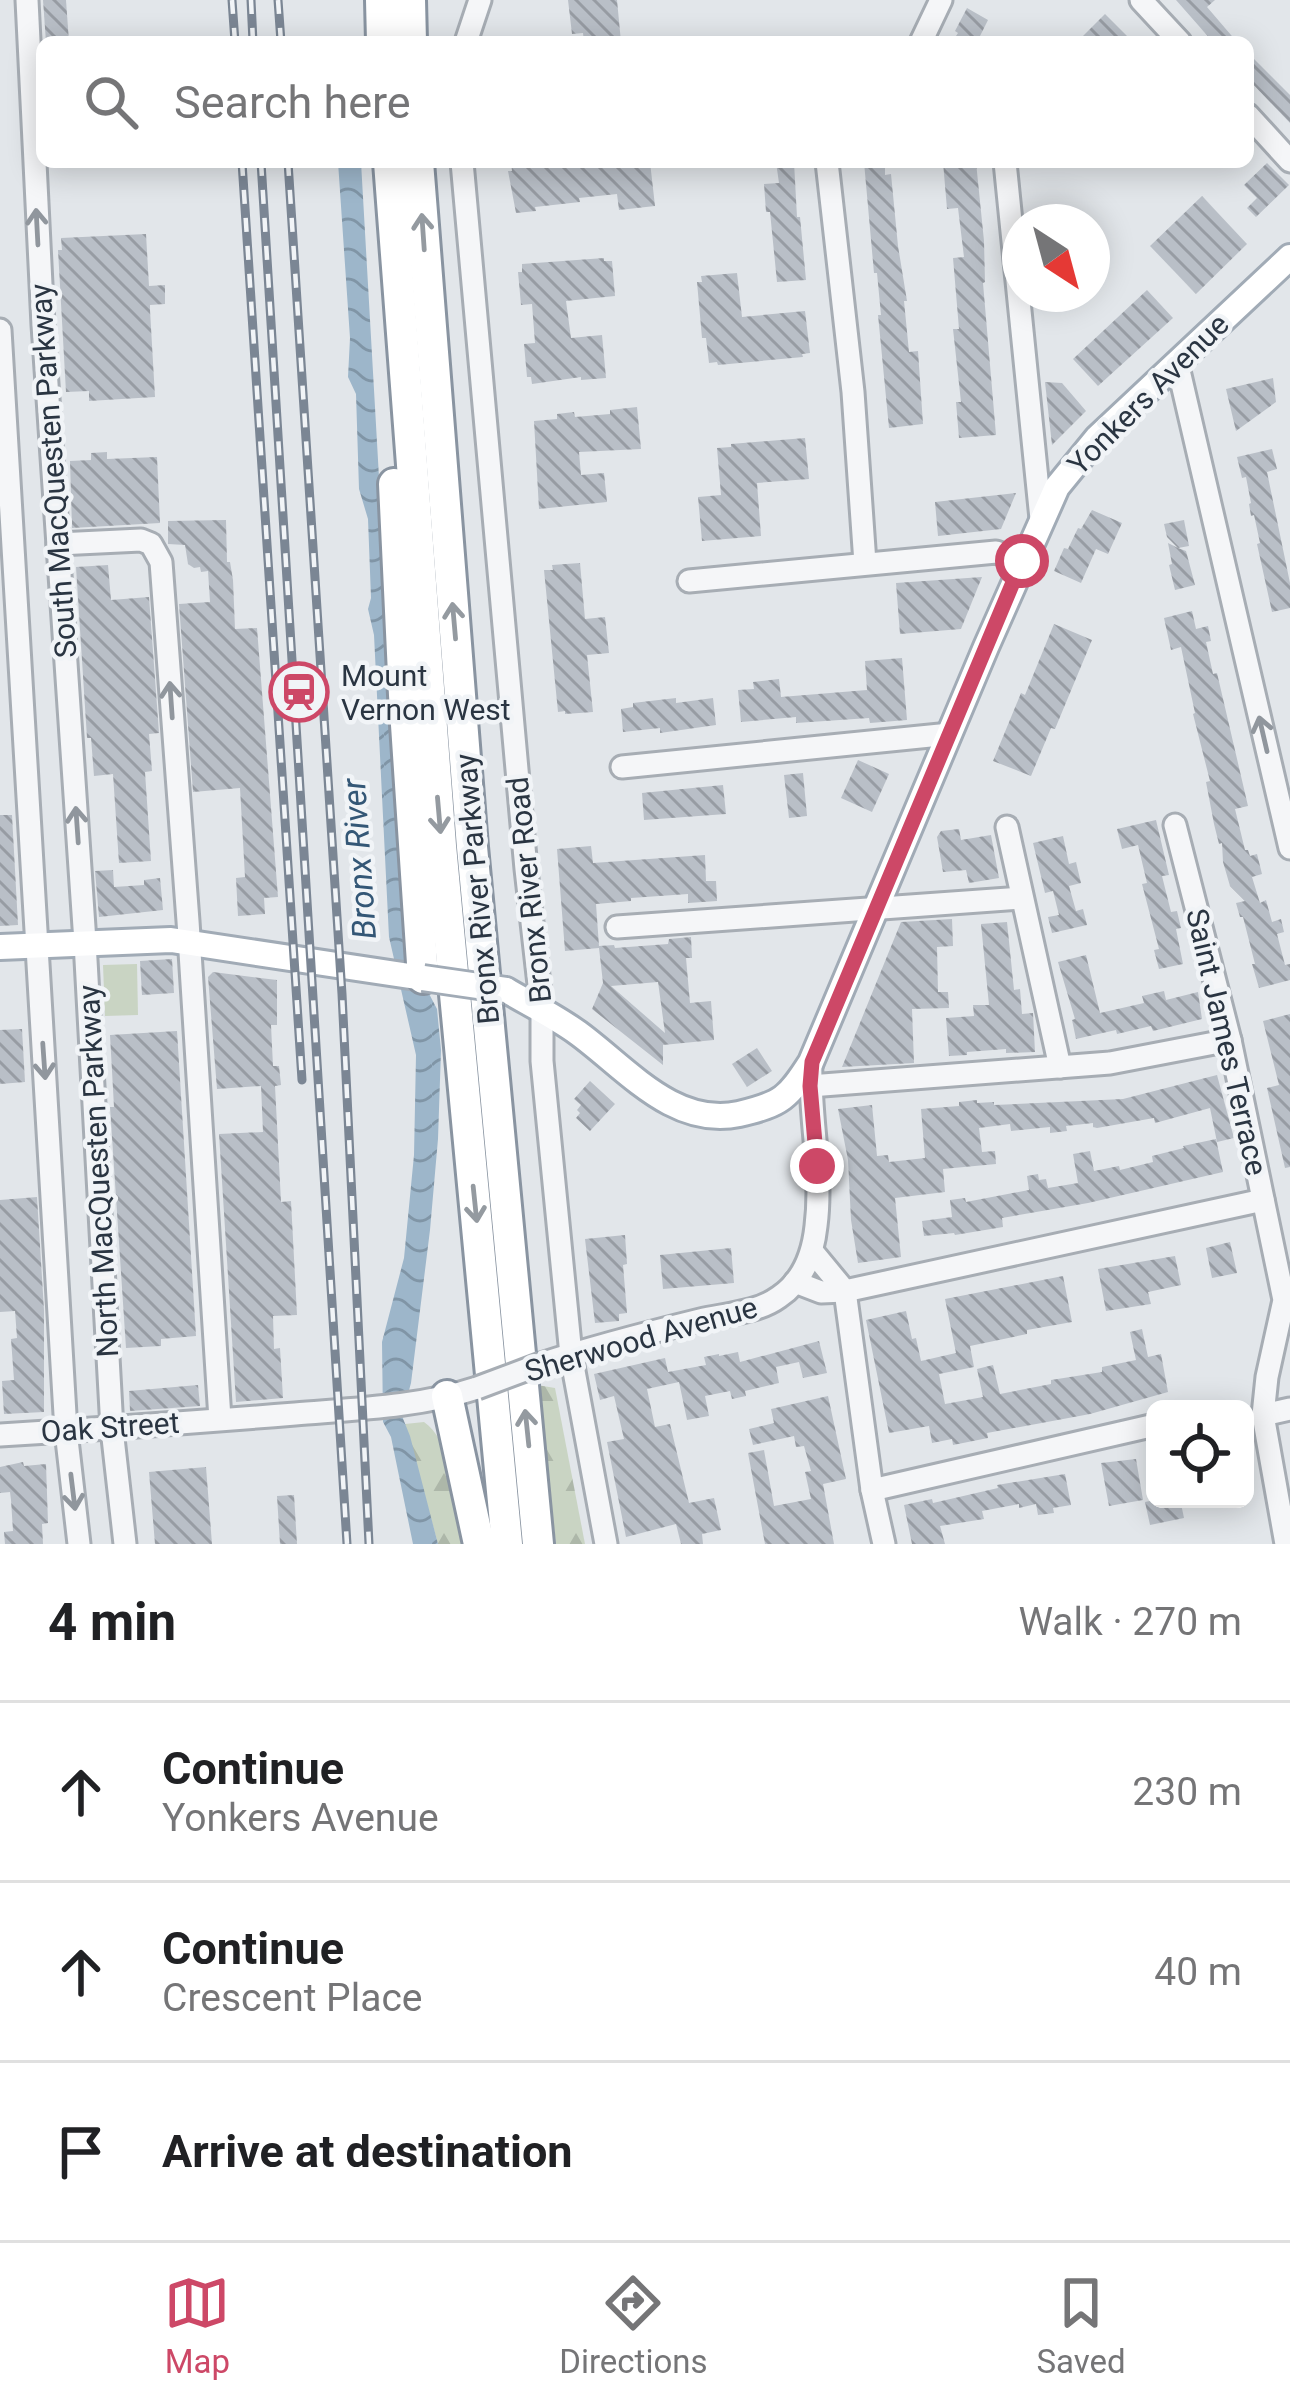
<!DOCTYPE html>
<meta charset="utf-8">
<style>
:root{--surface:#fff;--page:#f2f2f2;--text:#202124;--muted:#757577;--line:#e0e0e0;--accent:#cd4867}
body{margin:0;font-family:Roboto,sans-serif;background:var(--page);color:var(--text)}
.controls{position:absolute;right:36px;bottom:36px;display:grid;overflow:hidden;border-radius:18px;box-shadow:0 6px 30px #0003}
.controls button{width:108px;height:108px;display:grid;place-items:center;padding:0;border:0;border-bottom:3px solid var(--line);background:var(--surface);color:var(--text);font:60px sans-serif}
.compass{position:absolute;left:1002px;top:204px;width:108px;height:108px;border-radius:50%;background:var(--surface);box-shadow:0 6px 30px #0003;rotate:144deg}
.stop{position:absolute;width:36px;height:36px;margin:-27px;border:9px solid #cd4867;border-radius:50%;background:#fff}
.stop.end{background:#cd4867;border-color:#fff;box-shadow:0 3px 12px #0008}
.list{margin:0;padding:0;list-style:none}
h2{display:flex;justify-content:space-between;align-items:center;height:156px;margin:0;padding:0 48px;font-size:51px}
h2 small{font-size:39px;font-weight:400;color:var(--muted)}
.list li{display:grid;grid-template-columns:78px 1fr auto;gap:36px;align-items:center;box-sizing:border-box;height:180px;padding:0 48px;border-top:3px solid var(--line)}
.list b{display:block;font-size:45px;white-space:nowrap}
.list p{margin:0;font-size:39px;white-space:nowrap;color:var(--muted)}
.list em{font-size:39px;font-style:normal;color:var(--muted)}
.icon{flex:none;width:66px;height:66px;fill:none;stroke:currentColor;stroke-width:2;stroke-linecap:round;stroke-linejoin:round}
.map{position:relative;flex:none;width:1290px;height:1544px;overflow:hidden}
.search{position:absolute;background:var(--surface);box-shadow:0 6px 30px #0003;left:36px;right:36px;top:36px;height:132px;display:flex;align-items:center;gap:30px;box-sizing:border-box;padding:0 42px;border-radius:18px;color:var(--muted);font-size:45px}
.sheet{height:696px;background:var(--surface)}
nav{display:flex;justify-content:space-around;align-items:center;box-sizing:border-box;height:168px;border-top:3px solid var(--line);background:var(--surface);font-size:33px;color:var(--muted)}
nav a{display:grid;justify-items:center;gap:6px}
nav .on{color:var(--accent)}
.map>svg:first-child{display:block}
</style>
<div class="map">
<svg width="1290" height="1544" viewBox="0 0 1290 1544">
<defs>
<pattern id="forest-firs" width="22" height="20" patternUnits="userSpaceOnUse" patternTransform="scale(3)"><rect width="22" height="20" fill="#c9d4c3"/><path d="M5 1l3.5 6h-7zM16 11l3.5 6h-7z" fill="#adb7a9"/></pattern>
<pattern id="water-waves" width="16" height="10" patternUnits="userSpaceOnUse" patternTransform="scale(3)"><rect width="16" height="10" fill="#9db6ca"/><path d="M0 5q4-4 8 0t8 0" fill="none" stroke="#8095a6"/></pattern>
<pattern id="building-back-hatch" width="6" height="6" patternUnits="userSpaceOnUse" patternTransform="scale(3)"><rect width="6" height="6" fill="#b9bfc7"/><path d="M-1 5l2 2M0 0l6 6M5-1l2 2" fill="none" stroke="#979ca3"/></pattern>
</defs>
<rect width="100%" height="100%" fill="#e2e6ea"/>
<!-- forest -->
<g fill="url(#forest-firs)">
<polygon points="537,1385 555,1388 585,1544 556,1544"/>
<path d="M424,1422C453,1442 462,1511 469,1544H438L405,1424Z"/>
</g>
<!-- garden -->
<polygon fill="#c9d4c3" points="137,964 138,1015 105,1016 103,965"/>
<!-- water -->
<polygon fill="url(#water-waves)" points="338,162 361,162 384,565 396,722 403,944 437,1009 441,1050 438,1139 430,1230 411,1383 402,1416 410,1436 438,1544 413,1544 391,1437 383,1422 382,1342 404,1258 414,1155 416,1055 389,937 374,635 368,609 371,598 368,519 359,489 356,394 348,377 350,338"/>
<!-- building -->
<g fill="url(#building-back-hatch)" fill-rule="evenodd">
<polygon points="43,0 66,0 69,42 46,42"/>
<polygon points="568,0 617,0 621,42 584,42 583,33 572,34"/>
<polygon points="1176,0 1215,0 1207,7 1237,42 1213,42"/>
<polygon points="967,8 988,20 977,42 952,42 958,33 955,31"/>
<polygon points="1105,14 1133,42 1077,42"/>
<polygon points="1248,53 1290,95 1290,123 1248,79"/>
<polygon points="511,162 535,162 536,166 571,162 650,162 655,206 619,210 617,194 579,198 580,202 535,207 536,211 516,213 508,171 512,171"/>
<polygon points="776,162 794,162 797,217 800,217 806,280 777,282 770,212 766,212 764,184 779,183"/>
<polygon points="864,162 885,162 885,175 891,174 898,246 907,301 904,301 909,352 918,351 923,424 889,428 878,315 881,315 877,273 874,273"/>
<polygon points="943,162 976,162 984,241 985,282 983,283 996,435 959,438 956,402 961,402 953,329 959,329 953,258 964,257 958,208 947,209"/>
<polygon points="1267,163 1289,185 1256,217 1247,208 1257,198 1244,185"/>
<polygon points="1202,196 1247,244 1196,294 1150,246"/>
<polygon points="146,234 149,286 165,285 165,304 150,305 150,310 155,397 89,401 89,391 66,392 58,250 62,250 61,238"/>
<polygon points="604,258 604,261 612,261 615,296 566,301 571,338 602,335 606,378 581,380 581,377 532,384 531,377 527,377 524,344 535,343 532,304 521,305 518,272 522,272 522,264"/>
<polygon points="737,273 742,317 805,311 810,353 802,354 803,357 718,365 717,362 709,363 706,338 702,338 697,282 702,282 701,276"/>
<polygon points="1147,290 1173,318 1098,386 1073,359"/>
<polygon points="1273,378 1276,402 1236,431 1226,389"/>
<polygon points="1045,382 1062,383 1086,411 1052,445"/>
<polygon points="637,407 641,449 579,452 581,475 604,473 607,502 539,509 534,421 557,419 557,414 574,412 575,417 610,414 610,410"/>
<polygon points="805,438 809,479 757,483 761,536 702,541 698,497 721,495 717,448 731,447 731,444"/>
<polygon points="1272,449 1277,469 1267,472 1290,583 1290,608 1272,612 1257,544 1260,543 1254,515 1251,516 1249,504 1251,503 1246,477 1242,478 1237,457"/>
<polygon points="107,452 107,459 157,457 160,523 72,528 70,461 91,460 91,453"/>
<polygon points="1016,493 1001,529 938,536 935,502"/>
<polygon points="1092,510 1122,523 1108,554 1096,549 1081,583 1054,571 1064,548 1068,549 1078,528 1081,529"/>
<polygon points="226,520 227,562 230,562 233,580 235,629 257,628 278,897 264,898 265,914 238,916 236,878 245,877 240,788 193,792 179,604 210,602 208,571 201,572 200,567 194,568 188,564 185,545 168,544 168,521"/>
<polygon points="1184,520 1189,546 1178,548 1186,551 1195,585 1175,590 1169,565 1172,564 1168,543 1178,548 1167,537 1164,524"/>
<polygon points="580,563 585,619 605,617 609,653 587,655 593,712 565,714 565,711 558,712 544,570 553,570 552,565"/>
<polygon points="108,565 111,600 149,597 159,733 149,734 152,771 145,772 151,861 119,863 113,774 94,776 91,738 87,738 76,567"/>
<polygon points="982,577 961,629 900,634 896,583"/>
<polygon points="1192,611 1196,629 1208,626 1211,641 1206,642 1213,674 1217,673 1248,806 1235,809 1245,850 1248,850 1250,856 1257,854 1262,874 1252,877 1260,903 1266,900 1272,922 1281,919 1284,932 1277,934 1285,965 1290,964 1290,980 1259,988 1252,964 1255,964 1243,917 1240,917 1236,903 1245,901 1230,886 1223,862 1222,843 1219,844 1214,824 1206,782 1210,781 1193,714 1195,713 1181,647 1171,650 1164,618"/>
<polygon points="1054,624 1092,640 1055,729 1051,728 1031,776 993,761 1021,693 1025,695"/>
<polygon points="902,658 907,720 870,723 869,718 796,723 796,717 741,722 738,690 754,689 753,682 779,679 781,697 867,690 865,661"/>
<polygon points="676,698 676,703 713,698 716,725 660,733 660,728 623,732 621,709 633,707 633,703"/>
<polygon points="858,760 889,774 872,812 841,798"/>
<polygon points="803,773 807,816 789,818 784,775"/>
<polygon points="723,785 726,814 644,820 642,793"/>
<polygon points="0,815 12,815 18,925 0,926"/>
<polygon points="1156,820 1169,875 1162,876 1171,912 1177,911 1181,928 1176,929 1183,964 1159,969 1154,950 1159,949 1142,884 1147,883 1138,845 1122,849 1117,829"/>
<polygon points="959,829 961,840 991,835 999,878 969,883 966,870 943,872 937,837 941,831"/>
<polygon points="1063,836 1069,864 1076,862 1081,883 1069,886 1076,911 1083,909 1087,925 1052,933 1048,917 1059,915 1053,891 1045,893 1033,843"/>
<path d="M591,846L593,863L705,855L706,881H716L717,901L688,903V894L631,898V901L596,904L599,946L614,945L615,948L668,944L669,939L691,937L692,958H686L690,1003L711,1001L714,1040L663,1045V1065L592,1009L603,983L599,948L565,951L557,849ZM658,982L665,1033L611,986Z"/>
<polygon points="113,870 114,887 144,885 144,880 160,878 163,910 99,917 95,871"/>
<polygon points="952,919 953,946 937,947 938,992 948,992 949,1008 912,1009 914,1063 842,1067 901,922"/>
<polygon points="1007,922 1014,990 1020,989 1022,1014 1033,1013 1035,1052 1006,1053 1006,1049 967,1052 967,1055 949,1056 946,1018 974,1016 973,1005 989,1005 981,924"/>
<polygon points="1086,955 1100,1013 1144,1003 1142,996 1164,991 1166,1000 1198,992 1202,1019 1153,1031 1151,1026 1117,1034 1116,1030 1076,1039 1072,1020 1075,1019 1058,962"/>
<polygon points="172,959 174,993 142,995 140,961"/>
<polygon points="213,972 277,980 277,1025 271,1025 273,1066 279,1066 281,1085 275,1086 281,1202 291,1201 297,1315 273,1316 274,1349 280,1348 283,1398 236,1402 219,1134 263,1132 261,1086 217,1089 208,977"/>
<polygon points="1290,1014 1290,1167 1285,1168 1267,1088 1279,1085 1263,1021"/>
<polygon points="22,1029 25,1082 0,1084 0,1030"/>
<polygon points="177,1031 196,1336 161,1339 161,1346 126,1348 110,1107 114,1107 110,1035"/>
<polygon points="757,1048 772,1071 747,1087 732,1064"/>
<polygon points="1217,1075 1234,1138 1217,1142 1210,1108 1155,1123 1154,1118 1097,1128 1093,1127 1093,1123 1066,1126 1067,1131 1050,1133 1050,1127 1011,1131 1010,1124 979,1128 982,1152 995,1151 996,1164 943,1169 945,1192 895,1198 901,1257 858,1263 851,1220 848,1160 838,1109 872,1105 877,1156 888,1155 889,1162 925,1158 921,1109 959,1106 959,1102 977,1100 977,1103 994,1102 994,1105 1123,1099"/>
<polygon points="590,1081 615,1104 590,1131 576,1118 580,1113 577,1110 581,1105 574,1099"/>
<polygon points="1216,1139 1223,1172 1088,1203 1002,1218 1003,1227 955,1235 954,1233 924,1236 922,1221 952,1217 950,1200 965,1198 966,1202 1029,1190 1027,1176 1038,1174 1039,1180 1046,1179 1048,1188 1078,1183 1073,1154 1090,1151 1094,1171 1119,1166 1120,1170 1153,1162 1152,1156 1184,1148 1183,1146"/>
<polygon points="37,1197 44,1310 44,1412 4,1414 2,1381 14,1380 11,1339 17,1338 15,1311 0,1312 0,1200"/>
<polygon points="625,1235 627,1264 623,1265 627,1313 619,1314 619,1321 595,1323 585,1239"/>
<polygon points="1230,1242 1237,1273 1212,1278 1206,1248"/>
<polygon points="731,1248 734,1283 663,1289 660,1255"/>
<polygon points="1175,1256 1181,1285 1148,1292 1151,1304 1106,1311 1098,1269"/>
<polygon points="1063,1276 1072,1322 1027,1330 1027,1334 970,1346 974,1367 939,1374 945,1404 983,1397 977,1369 993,1365 1000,1394 1051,1384 1051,1380 1102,1372 1102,1367 1136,1360 1130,1332 1142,1329 1148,1357 1161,1354 1168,1392 1090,1414 987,1433 988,1438 953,1445 952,1439 932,1443 929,1426 889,1433 866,1320 906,1311 912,1339 916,1338 921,1361 956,1353 945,1299"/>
<polygon points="819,1341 827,1373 803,1378 799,1362 776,1367 779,1383 745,1391 746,1396 732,1399 730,1391 705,1396 709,1416 687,1420 679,1382 647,1389 655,1427 670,1424 689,1503 714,1498 721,1530 702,1534 703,1544 681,1544 676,1524 626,1537 607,1442 624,1439 614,1396 600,1400 594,1374 665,1358 668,1372 706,1365 704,1357 719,1354 719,1356 738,1352 740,1362"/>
<polygon points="198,1385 200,1406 130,1411 129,1391"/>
<polygon points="828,1396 846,1479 823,1484 834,1544 765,1544 748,1453 764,1450 774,1506 811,1499 805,1472 811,1471 804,1446 796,1447 794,1436 753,1445 749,1429 774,1423 771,1409"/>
<polygon points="1136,1459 1143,1500 1109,1506 1101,1463"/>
<polygon points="23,1462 24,1466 46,1464 48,1523 42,1524 43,1544 5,1544 4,1532 13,1531 11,1500 10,1492 0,1493 0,1467"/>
<polygon points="206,1467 212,1544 155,1544 149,1472"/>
<polygon points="1065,1474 1071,1505 1053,1508 1054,1513 1038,1515 1036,1504 1019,1508 1019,1504 982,1511 984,1519 940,1526 945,1544 912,1544 904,1505 932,1499 933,1503 998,1488 997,1485"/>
<polygon points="294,1495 297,1544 280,1544 277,1496"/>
<polygon points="1160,1499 1180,1499 1184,1518 1150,1525 1145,1502"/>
</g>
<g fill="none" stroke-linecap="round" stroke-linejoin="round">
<!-- minor casing -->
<g stroke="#a7adb4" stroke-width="27">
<g id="minor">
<polyline points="27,0 43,325 85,942 112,1429 125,1544"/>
<polyline points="1141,0 1180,42"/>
<polyline points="466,42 480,0"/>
<polyline points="921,42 941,0"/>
<polyline points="1248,115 1290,161"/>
<polyline points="462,162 526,869 542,1011 542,1061 571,1355 606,1544"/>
<polyline points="827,162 853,392 865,563"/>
<polyline points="1005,162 1041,519"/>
<polyline points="0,330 66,1431 79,1544"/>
<polyline points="1177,362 1290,848"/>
<polyline points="58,544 141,540 151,544 161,562 188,921 220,1419"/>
<polyline points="689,581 996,552 1022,561"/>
<polyline points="622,767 950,734"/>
<polyline points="1175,825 1230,1040 1284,1300 1267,1377 1263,1415 1286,1544"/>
<polyline points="1007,827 1060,1067"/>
<polyline points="617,927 1022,898"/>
<polyline points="810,1086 1110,1063 1230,1040"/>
<polyline points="812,1251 845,1291 872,1490 884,1544"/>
<polyline points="795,1282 821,1292 845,1291 1263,1200"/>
<path d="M541,1364C593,1347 647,1333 700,1320C726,1314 757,1313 779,1297C803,1281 813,1254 816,1226C823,1171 809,1117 811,1062"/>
<polyline points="1263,1415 1290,1409"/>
<path d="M0,1435C98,1429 196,1422 295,1414C355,1409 419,1407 477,1388"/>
<polyline points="872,1490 1155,1425"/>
</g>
</g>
<!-- major casing -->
<g stroke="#a1abb6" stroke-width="30">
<g id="major">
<polyline points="0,947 171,940 423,978"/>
<path d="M506,990C530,1004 556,1017 578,1033C626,1068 674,1128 739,1114C782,1104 788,1098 811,1062L986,647L1057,487L1097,438L1290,257"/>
</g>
</g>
<!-- highway casing -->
<g stroke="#8994a1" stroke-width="36">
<g id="highway">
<polyline points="381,0 382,42"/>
<polyline points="410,0 411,42"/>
<polyline points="389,162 441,846 507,1544"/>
<polyline points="418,162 472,847 538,1544"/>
<polyline points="394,484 404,695 423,978"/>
<polyline points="447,1396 479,1544"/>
</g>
</g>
<!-- minor -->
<use href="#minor" stroke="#f5f6f8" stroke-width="21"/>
<!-- major -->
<use href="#major" stroke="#fff" stroke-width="24"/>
<!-- highway -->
<use href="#highway" stroke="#fff" stroke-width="30"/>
<!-- rail casing -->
<g stroke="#7b8694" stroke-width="9">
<g id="rail">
<polyline points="232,0 235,42"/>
<polyline points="251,0 253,42"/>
<polyline points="278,0 281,42"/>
<polyline points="242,162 302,1080"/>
<polyline points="261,162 347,1544"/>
<polyline points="288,162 342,994 369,1544"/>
</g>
</g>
<!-- rail -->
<use href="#rail" stroke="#f1f4f7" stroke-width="4.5" stroke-dasharray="14" stroke-linecap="butt"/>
<!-- minor-bridge casing -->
<g stroke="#a7adb4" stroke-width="27" stroke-linecap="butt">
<polyline id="minor-bridge" points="477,1388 541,1364"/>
</g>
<!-- major-bridge casing -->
<g stroke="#a1abb6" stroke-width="30" stroke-linecap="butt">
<polyline id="major-bridge" points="423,978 506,990"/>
</g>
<!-- minor-bridge -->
<use href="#minor-bridge" stroke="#f5f6f8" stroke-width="21"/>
<!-- major-bridge -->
<use href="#major-bridge" stroke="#fff" stroke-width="24"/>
</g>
<!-- one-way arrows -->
<defs><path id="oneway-shaft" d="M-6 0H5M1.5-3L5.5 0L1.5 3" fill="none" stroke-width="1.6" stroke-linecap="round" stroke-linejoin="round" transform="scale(3)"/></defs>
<g stroke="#90969d">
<use href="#oneway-shaft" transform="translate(37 227) rotate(-93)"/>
<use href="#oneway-shaft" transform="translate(171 700) rotate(-94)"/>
<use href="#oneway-shaft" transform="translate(1263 734) rotate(-103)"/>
<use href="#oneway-shaft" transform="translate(77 825) rotate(-94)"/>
<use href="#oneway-shaft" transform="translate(44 1061) rotate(86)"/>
<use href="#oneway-shaft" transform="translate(73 1492) rotate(83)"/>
</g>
<g stroke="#949aa0">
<use href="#oneway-shaft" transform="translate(423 232) rotate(-94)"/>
<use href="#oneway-shaft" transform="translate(454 621) rotate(-95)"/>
<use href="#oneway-shaft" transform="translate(439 815) rotate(85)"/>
<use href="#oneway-shaft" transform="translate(475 1204) rotate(84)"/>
<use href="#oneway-shaft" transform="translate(527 1428) rotate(-96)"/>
</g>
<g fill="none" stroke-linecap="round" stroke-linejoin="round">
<!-- route -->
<polyline stroke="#cd4867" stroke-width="15" points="817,1166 810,1086 812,1062 1022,561"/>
</g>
<!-- icons -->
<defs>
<g id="station-ring" transform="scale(3)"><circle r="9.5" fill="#f1f4f7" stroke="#cd4867" stroke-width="1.5"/><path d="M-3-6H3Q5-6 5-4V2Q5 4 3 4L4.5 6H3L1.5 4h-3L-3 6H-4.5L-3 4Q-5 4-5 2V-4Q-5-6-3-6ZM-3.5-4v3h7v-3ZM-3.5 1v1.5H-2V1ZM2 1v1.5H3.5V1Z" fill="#cd4867"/></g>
</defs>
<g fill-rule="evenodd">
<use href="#station-ring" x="299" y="692"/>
</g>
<g text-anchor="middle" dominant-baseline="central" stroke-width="9" stroke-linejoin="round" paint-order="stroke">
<!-- street labels -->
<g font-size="30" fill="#2a3542" stroke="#f1f4f7">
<text transform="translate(1148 394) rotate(-45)">Yonkers Avenue</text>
<text transform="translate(53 471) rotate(-94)">South MacQuesten Parkway</text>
<text transform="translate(477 889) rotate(-95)">Bronx River Parkway</text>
<text transform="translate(529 890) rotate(-96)">Bronx River Road</text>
<text transform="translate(1227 1042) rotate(77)">Saint James Terrace</text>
<text transform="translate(98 1171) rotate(-93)">North MacQuesten Parkway</text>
<text transform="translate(641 1339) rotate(-16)">Sherwood Avenue</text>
<text transform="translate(110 1427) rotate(-4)">Oak Street</text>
</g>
<!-- poi labels -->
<g font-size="30" fill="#2a3542" stroke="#f1f4f7" text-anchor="start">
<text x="341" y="675">Mount<tspan x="341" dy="34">Vernon West</tspan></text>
</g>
<!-- water labels -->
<g font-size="33" font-style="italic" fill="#345776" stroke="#f1f4f7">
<text transform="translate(359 859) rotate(-94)">Bronx River</text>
</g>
</g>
</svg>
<div class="controls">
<button><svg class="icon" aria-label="locate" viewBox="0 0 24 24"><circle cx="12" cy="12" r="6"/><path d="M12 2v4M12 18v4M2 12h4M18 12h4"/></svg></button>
</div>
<svg class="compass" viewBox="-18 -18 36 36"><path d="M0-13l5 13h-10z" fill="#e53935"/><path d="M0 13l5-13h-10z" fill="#757577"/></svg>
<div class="stop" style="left:1022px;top:561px"></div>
<div class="stop end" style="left:817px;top:1166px"></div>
<div class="search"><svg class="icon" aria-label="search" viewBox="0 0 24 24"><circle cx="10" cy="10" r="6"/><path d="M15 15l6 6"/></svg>Search here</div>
</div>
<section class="sheet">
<h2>4 min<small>Walk · 270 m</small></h2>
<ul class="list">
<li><svg class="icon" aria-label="ahead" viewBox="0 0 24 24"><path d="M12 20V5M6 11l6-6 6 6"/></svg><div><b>Continue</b><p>Yonkers Avenue</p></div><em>230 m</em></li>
<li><svg class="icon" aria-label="ahead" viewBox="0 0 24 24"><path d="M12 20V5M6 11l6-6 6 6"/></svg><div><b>Continue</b><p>Crescent Place</p></div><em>40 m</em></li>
<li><svg class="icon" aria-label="arrive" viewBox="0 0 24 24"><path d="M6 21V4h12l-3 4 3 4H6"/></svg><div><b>Arrive at destination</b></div></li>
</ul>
</section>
<nav>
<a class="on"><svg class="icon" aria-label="map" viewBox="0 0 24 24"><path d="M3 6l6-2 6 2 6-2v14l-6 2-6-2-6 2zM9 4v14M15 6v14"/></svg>Map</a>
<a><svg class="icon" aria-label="directions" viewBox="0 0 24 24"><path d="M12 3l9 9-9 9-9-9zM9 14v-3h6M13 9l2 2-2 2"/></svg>Directions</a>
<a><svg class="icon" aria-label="saved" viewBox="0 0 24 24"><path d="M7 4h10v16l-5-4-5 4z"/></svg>Saved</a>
</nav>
